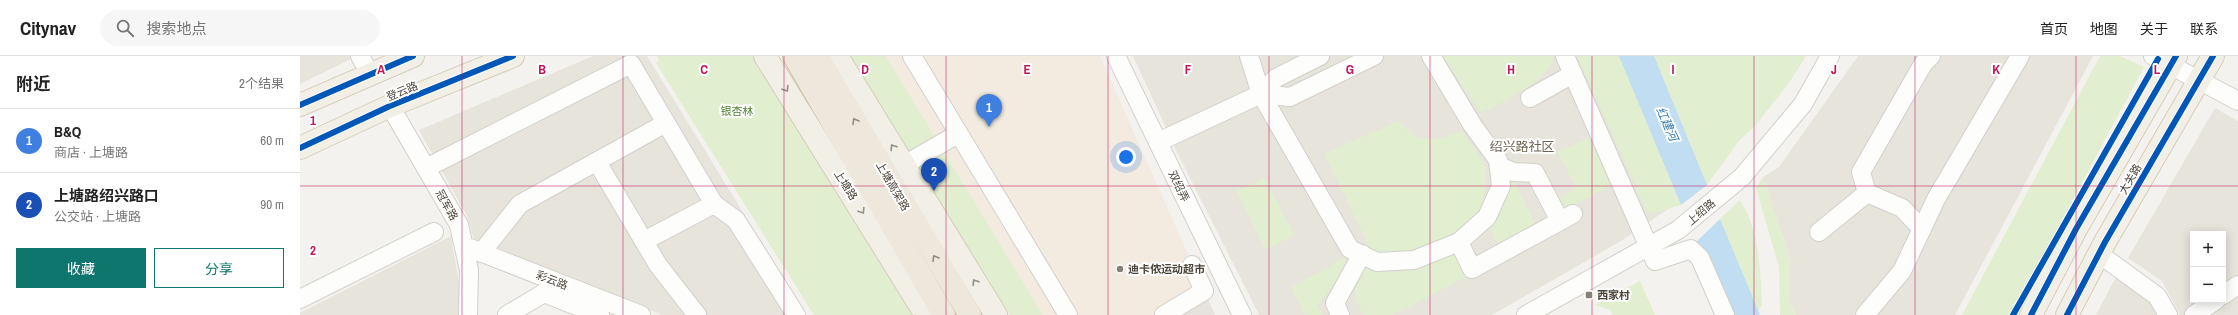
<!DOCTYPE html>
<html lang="zh">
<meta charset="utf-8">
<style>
:root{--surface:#fff;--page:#f6f6f6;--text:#222;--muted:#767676;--line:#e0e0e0;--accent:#0f766e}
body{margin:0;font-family:"Archivo Narrow","Noto Sans SC",sans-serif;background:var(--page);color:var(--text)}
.controls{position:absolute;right:12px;bottom:12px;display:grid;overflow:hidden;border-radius:0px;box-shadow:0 2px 10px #0003}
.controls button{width:36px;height:36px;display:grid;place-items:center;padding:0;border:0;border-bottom:1px solid var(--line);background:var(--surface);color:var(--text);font:20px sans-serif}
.you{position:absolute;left:826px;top:101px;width:14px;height:14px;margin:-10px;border:3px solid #fff;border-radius:50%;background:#1a73e8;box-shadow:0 0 0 6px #1a73e833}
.badge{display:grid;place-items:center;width:26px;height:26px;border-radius:50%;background:var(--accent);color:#fff;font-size:13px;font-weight:700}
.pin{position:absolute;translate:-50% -33px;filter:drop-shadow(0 1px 2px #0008)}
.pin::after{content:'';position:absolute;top:21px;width:14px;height:12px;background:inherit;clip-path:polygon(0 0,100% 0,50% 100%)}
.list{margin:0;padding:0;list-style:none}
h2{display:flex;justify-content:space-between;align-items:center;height:52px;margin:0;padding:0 16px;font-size:17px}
h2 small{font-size:13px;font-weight:400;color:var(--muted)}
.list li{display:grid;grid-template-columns:26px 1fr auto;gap:12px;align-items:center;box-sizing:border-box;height:64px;padding:0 16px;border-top:1px solid var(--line)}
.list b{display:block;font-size:15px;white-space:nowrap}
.list p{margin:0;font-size:13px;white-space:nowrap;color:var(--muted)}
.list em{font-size:13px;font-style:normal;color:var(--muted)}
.actions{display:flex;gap:8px;padding:12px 16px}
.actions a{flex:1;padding:9px 0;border:1px solid var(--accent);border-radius:0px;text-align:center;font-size:14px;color:var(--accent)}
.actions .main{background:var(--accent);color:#fff}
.icon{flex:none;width:22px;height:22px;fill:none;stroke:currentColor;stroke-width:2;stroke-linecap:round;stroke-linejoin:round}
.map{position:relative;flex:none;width:1938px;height:259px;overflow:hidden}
header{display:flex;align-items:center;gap:24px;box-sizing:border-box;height:56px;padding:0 20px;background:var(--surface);border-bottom:1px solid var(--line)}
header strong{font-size:19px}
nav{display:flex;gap:22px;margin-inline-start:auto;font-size:14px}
.search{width:280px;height:36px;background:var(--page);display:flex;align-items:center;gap:10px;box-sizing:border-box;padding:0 14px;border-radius:22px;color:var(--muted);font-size:15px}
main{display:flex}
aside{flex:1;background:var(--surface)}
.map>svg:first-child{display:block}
</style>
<header>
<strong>Citynav</strong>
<div class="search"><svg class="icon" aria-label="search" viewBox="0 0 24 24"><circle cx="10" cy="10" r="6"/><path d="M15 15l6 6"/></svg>搜索地点</div>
<nav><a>首页</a><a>地图</a><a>关于</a><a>联系</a></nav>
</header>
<main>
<aside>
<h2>附近<small>2个结果</small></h2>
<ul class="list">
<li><span class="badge" style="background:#3f7fe0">1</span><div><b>B&amp;Q</b><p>商店 · 上塘路</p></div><em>60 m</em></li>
<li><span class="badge" style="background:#1a4fb4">2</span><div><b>上塘路绍兴路口</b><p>公交站 · 上塘路</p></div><em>90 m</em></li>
</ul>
<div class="actions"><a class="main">收藏</a><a>分享</a></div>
</aside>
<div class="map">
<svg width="1938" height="259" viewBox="0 0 1938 259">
<rect width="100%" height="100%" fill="#f4f2ee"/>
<!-- residential -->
<g fill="#e7e4dc" fill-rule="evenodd">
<polygon points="0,0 57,0 0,28"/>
<polygon points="293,0 347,0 506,259 362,259 174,184 167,160 119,74"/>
<polygon points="833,0 1311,0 1374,149 1321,185 1192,259 959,259 878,98"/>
<polygon points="1558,0 1793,0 1655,259 1496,259 1490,247 1490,202 1463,121 1479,111"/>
<path d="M1915,52L1938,65V259H1880L1862,225L1828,202ZM1893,178H1923V244H1893Z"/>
<polygon points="151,180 160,233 160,259 0,259 0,257"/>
<polygon points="1817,219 1853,244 1861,259 1796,259"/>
</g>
<!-- commercial -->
<polygon fill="#f3ebdf" points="586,0 800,0 915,259 743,259"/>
<!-- green -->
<g fill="#e1eecf">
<polygon points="357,0 454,0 614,259 514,259 356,7 359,5"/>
<polygon points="548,0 586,0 743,259 710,259"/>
<path d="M1143,0H1253C1256,19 1196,52 1180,56Z"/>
<polygon points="1277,0 1320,0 1381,149 1352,158 1346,154"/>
<polygon points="1354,0 1506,0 1489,27 1455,70 1439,85 1407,129"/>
<polygon points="1800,0 1820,0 1844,11 1711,259 1662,259"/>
<path d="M1098,65C1121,89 1132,86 1162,75C1167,83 1183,102 1185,111C1186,121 1186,136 1183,145C1174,182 1113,199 1080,199L1070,192L1024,98Z"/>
<polygon points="1290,81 1311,129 1265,155 1258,143 1276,131 1257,96"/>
<polygon points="1463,121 1490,202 1490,247 1496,259 1480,259 1479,211 1456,132"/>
<polygon points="965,122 994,179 966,194 936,135"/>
<path d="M1206,124L1214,126L1237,170L1199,191L1189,172C1204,155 1204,146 1206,124Z"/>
<path d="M1440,144C1460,176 1460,212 1462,249L1458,255L1420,163Z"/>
<path d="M1153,195L1166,221L1093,259H1064C1050,237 1053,232 1066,211C1100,224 1122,210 1153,195Z"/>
<polygon points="1045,201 1048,210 1018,249 1023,259 1005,259 991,232"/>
<polygon points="1340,225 1355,259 1313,259 1310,254 1295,249"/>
</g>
<!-- parking -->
<polygon fill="#e6e3df" points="904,235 915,259 864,259"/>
<!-- water -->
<g fill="#c0ddf1">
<polygon points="1319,0 1354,0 1407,129 1381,149"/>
<polygon points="1420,163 1460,259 1430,259 1395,187"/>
</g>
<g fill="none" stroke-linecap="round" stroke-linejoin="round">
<!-- minor casing -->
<g stroke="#d2d0cb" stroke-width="20">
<g id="minor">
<polyline points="60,0 70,18"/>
<polyline points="612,0 768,259"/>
<polyline points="816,0 942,259"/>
<polyline points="949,0 961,38 1050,193 1077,206 1114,204 1159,186 1187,161 1201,130 1198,104 1173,70 1131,0"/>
<polyline points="1265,0 1355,205 1391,193 1400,202 1425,259"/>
<polyline points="1853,0 1938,45"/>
<polyline points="961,38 990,41 1074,0"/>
<polyline points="1230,42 1273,18"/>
<polyline points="90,50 159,169 169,214 168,259"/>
<polyline points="858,86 961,38 976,22 1020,0"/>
<polyline points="297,106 358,209 397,259"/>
<polyline points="604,109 658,78"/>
<polyline points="1199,110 1213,116 1235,117 1260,165"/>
<polyline points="126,112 331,8 414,148 436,164 496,259"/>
<polyline points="1622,173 1602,152 1567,137 1561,116 1623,8 1631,0"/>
<polyline points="1519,176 1567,137"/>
<polyline points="344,185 414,148"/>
<polyline points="1159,186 1172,213 1273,158"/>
<polyline points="170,192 341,259"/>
<polyline points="181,197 220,148 366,67"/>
<polyline points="1799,198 1857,240 1868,259"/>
<polyline points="1923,239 1938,229"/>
<polyline points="0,243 134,176"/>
<polyline points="207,259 244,237 300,259"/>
<polyline points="864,259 904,235 892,209"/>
<polyline points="1040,259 1035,247 1062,198"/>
<polyline points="1226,259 1378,174 1442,121 1503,48 1530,0"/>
<polyline points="1565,259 1602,215 1636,143 1720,0"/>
<polyline points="1894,259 1916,244"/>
</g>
</g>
<!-- major casing -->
<g stroke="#d6cebb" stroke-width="24">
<g id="major">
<polyline points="465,0 626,259"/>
<polyline points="537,0 696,259"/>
<polyline points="0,49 113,0"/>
<polyline points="0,92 90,50 213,0"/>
<polyline points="1731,259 1776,173 1876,0"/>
<polyline points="1767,259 1805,186 1913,0"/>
</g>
</g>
<!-- highway casing -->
<g stroke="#ccbfa9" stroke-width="24">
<g id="highway">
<polyline points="494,0 644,259"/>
<polyline points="517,0 670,259"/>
</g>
</g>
<!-- minor -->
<use href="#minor" stroke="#fdfdfc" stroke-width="18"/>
<!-- major -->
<use href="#major" stroke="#f2efe6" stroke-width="22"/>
<!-- highway -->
<use href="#highway" stroke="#ede8db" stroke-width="22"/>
<!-- cycleway casing -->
<g stroke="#fff" stroke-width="8">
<g id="cycleway">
<polyline points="0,49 113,0"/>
<polyline points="0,92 90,50 213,0"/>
<polyline points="1713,259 1858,3"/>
<polyline points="1731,259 1776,173 1876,0"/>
<polyline points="1767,259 1805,186 1913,0"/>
</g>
</g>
<!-- cycleway -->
<use href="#cycleway" stroke="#0057b8" stroke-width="6"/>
</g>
<!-- one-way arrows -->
<defs><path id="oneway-chevron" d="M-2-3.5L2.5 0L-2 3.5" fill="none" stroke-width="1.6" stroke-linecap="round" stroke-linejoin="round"/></defs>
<g stroke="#969187">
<use href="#oneway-chevron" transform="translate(486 33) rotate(58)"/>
<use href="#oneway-chevron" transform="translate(593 91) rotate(-122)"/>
<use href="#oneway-chevron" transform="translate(562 155) rotate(58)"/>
<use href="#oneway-chevron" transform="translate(675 226) rotate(-122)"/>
</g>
<g stroke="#948e82">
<use href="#oneway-chevron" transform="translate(555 65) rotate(-120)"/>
<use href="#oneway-chevron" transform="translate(635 202) rotate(-120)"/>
</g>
<!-- grid -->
<path fill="none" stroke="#c2185b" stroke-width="1" stroke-opacity="0.55" d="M162,0V259M323,0V259M484,0V259M646,0V259M808,0V259M969,0V259M1130,0V259M1292,0V259M1454,0V259M1615,0V259M1776,0V259M0,130H1938"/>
<!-- markers -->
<g fill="#868178" stroke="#fff" stroke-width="1.5">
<circle cx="820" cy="213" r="4"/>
<rect x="1285" y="235" width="8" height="8" rx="2"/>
</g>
<g text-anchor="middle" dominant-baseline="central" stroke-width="4" stroke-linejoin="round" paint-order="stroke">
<!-- street labels -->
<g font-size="11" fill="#4b4439" stroke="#fff">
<text transform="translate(102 35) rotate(-22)">登云路</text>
<text transform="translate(1830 123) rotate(-60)">大关路</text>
<text transform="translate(546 129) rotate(58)">上塘路</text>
<text transform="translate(593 130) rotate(60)">上塘高架路</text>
<text transform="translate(879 130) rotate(64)">双绍弄</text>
<text transform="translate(147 149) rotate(61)">冠军路</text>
<text transform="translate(1401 156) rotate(-40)">上绍路</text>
<text transform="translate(252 224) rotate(21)">彩云路</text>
</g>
<!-- park labels -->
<g font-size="11" fill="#4a7f2a" stroke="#fff">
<text x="437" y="55">银杏林</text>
</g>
<!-- poi labels -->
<g font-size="11" font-weight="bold" fill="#4b4439" stroke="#fff" text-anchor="start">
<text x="828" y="213">迪卡侬运动超市</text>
<text x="1297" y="239">西家村</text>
</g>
<!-- water labels -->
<g font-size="12" font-style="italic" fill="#2e7ab2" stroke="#fff">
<text transform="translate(1367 68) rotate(66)">红建河</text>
</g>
<!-- quarter labels -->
<g font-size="13" fill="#6e6250" stroke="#fff">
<text x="1222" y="90">绍兴路社区</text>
</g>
</g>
<g font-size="13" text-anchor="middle" font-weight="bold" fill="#c2185b" stroke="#fff" stroke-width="4" stroke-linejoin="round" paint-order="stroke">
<text x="81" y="18">A</text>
<text x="242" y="18">B</text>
<text x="404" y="18">C</text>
<text x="565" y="18">D</text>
<text x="727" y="18">E</text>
<text x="888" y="18">F</text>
<text x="1050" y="18">G</text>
<text x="1211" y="18">H</text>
<text x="1373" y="18">I</text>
<text x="1534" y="18">J</text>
<text x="1696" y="18">K</text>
<text x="1857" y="18">L</text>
<text x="13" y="69">1</text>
<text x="13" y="199">2</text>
</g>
</svg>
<div class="controls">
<button>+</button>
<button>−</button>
</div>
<div class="you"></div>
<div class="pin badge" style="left:689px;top:71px;background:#3f7fe0">1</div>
<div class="pin badge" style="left:634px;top:135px;background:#1a4fb4">2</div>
</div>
</main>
